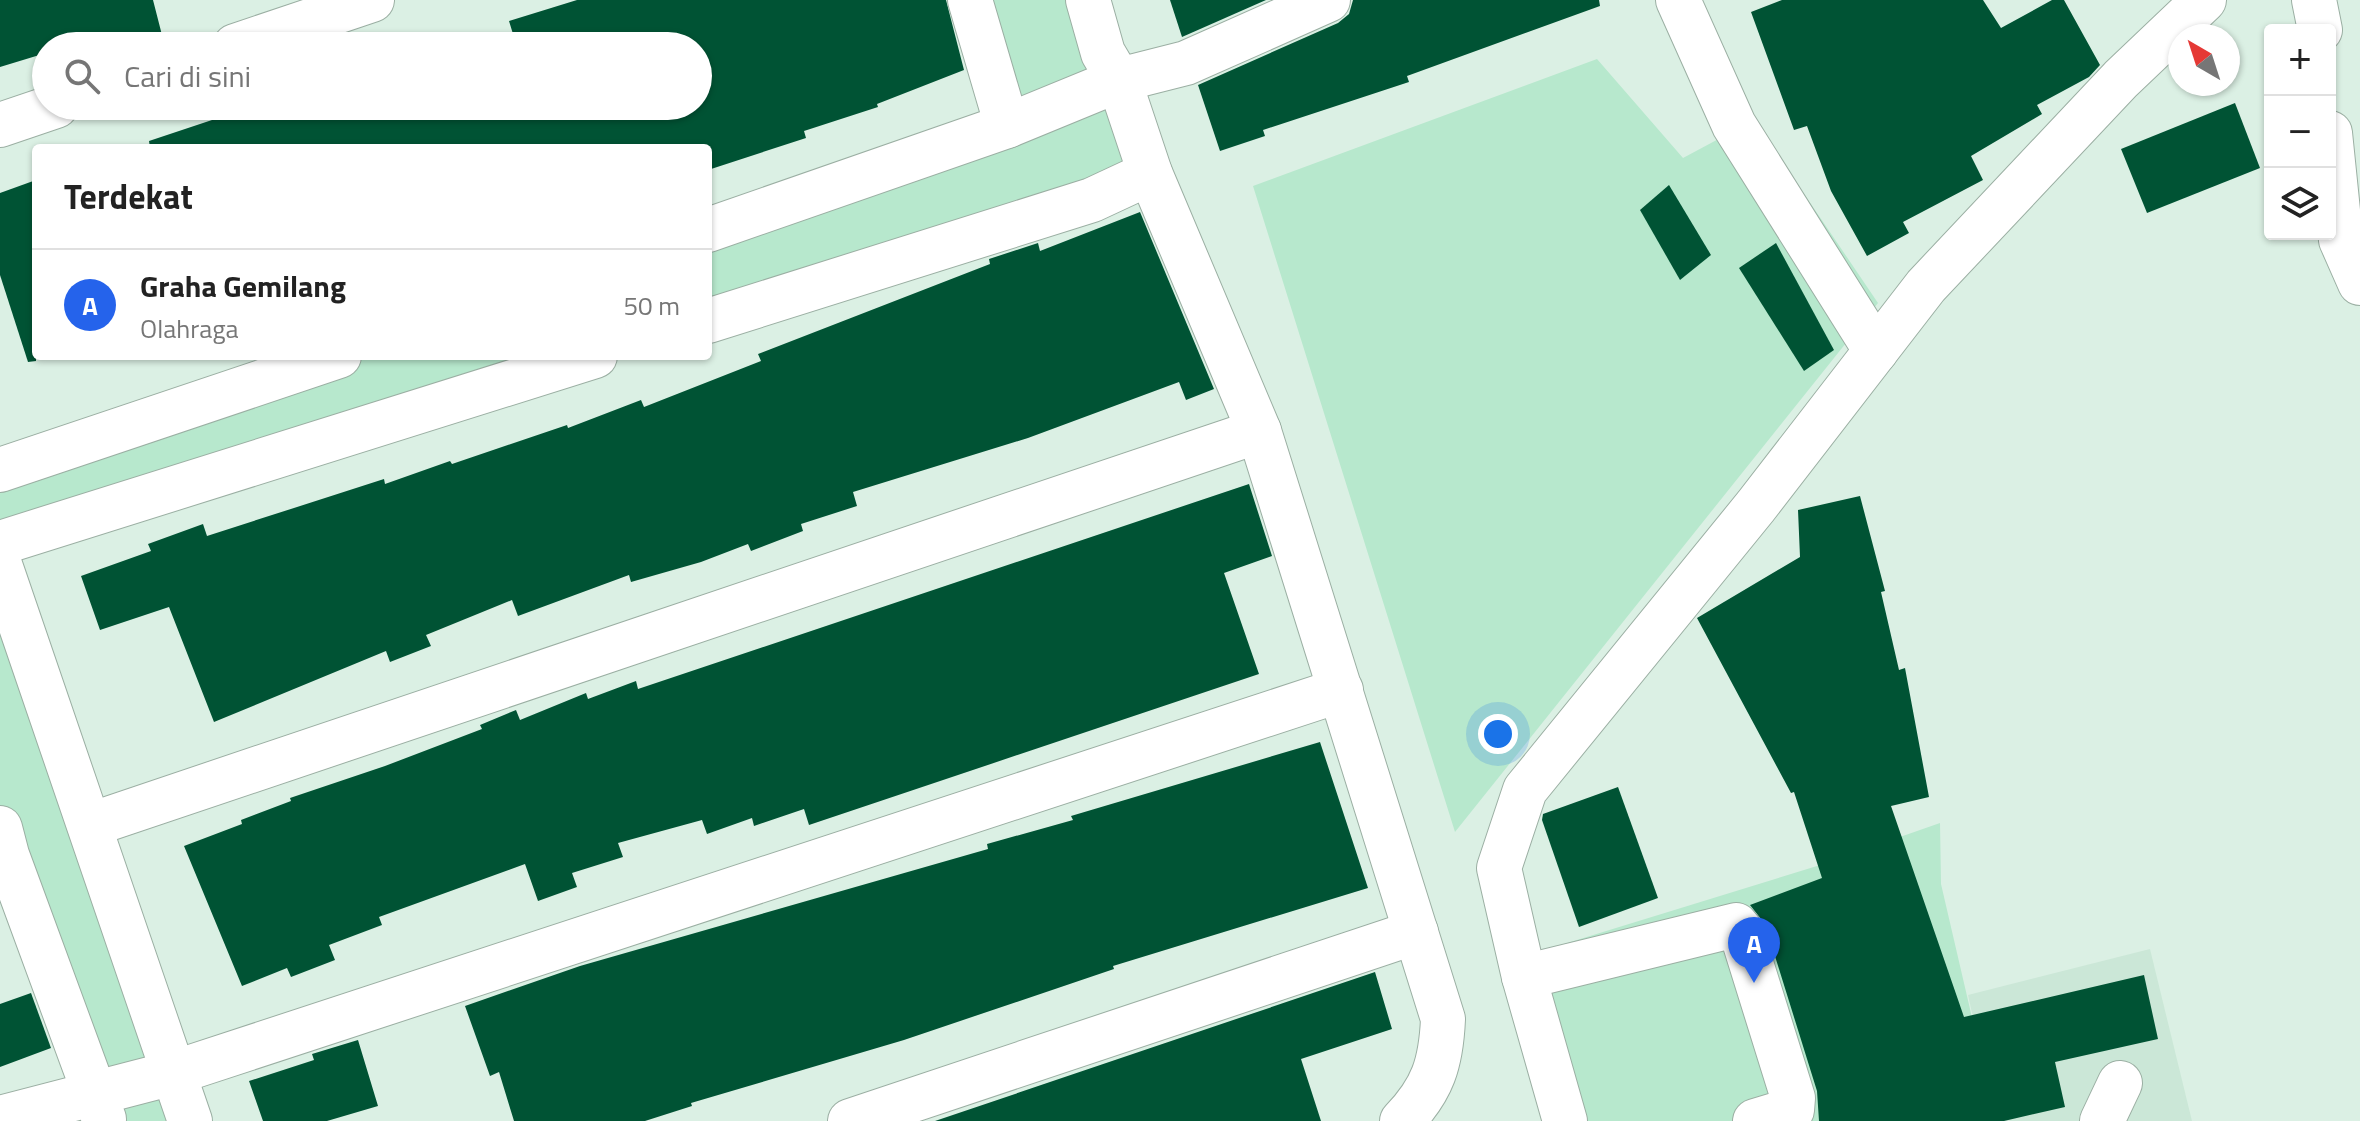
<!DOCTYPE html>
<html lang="id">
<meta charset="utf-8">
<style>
:root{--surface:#fff;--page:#f2f2f2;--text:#222;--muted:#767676;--line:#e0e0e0;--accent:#2563eb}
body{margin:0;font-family:"Titillium Web",sans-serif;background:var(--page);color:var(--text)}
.controls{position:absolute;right:24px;top:24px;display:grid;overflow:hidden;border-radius:8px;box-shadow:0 2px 6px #0004}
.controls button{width:72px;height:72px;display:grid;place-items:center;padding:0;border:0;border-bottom:2px solid var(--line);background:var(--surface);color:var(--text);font:40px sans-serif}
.compass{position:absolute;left:2168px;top:24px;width:72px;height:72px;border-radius:50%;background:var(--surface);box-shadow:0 2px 6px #0004;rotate:321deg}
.you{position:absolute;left:1498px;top:734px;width:28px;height:28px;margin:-20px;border:6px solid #fff;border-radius:50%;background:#1a73e8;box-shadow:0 0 0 12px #1a73e833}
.badge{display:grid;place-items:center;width:52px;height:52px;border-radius:50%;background:var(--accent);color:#fff;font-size:26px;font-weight:700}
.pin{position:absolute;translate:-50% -66px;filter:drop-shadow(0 2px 4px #0008)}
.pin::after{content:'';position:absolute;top:42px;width:28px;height:24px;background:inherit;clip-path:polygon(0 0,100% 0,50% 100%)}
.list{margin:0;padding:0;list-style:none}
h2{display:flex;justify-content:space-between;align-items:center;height:104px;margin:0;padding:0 32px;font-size:34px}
h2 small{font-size:26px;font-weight:400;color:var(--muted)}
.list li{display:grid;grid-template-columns:52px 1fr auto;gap:24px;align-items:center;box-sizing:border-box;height:112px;padding:0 32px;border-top:2px solid var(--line)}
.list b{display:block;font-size:30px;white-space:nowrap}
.list p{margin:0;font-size:26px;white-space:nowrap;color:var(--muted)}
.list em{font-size:26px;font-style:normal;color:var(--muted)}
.icon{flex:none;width:44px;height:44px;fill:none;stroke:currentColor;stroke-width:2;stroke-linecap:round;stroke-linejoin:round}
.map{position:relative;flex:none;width:2360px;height:1121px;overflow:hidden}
.search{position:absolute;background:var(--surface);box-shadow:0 2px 6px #0004;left:32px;top:32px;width:680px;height:88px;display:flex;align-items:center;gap:20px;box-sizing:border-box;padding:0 28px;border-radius:44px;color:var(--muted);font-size:30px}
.panel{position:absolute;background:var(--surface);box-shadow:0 2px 6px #0004;left:32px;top:144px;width:680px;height:216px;border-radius:8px}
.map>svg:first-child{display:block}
</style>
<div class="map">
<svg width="2360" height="1121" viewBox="0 0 2360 1121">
<rect width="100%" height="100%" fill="#dbf0e4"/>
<!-- built -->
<polygon fill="#cbe7d7" points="2150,949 2192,1121 1996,1121 1968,995"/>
<!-- green -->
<g fill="#b7e8cd">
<polygon points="970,0 1088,0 1150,173 708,321 708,230 1007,126"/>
<polygon points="1597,59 1683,158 1754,120 1878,303 1455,832 1253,186"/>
<polygon points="339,356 595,356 0,543 0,470"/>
<polygon points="0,565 190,1121 104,1121 0,828"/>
<polygon points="1940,823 1941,884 1996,1121 1577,1121 1538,952 1817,866"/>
</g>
<!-- building -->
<g fill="#005334">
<polygon points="0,0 153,0 163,39 138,46 46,46 46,53 0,67"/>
<polygon points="577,0 946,0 964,70 877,104 878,107 804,131 806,138 708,170 708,148 150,148 149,141 254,106 698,106 698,46 475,46 513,34 509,21"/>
<polygon points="1170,0 1266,0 1182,37"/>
<polygon points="1353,0 1599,0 1600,6 1407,76 1409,82 1263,130 1265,136 1220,151 1198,85 1338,23 1349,14"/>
<polygon points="1782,0 1983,0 2001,28 2052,0 2064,0 2100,65 2089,77 2037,105 2042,114 1971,156 1983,180 1903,222 1909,233 1867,256 1831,191 1807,126 1794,130 1751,12"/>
<polygon points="2235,103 2260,168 2147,213 2121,149"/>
<polygon points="36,180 36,361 28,362 0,275 0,193"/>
<polygon points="1669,185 1711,255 1680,280 1640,210"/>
<polygon points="1140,212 1214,389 1186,400 1179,382 1028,438 853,492 857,506 801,524 803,531 751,551 748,544 701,562 631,582 629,575 518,616 512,600 426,635 431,646 390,662 386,651 214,722 169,607 100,630 81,576 151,551 148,544 203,524 207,536 384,479 385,484 450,461 452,464 567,425 568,428 641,400 644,407 761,361 758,354 990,264 989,259 1038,243 1040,251"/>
<polygon points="1776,243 1834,350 1804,371 1739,268"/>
<polygon points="1249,484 1272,556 1224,573 1259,674 809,825 804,809 754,826 752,818 707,834 702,820 618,843 623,857 572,873 577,887 538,901 525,864 379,917 382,925 329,945 335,960 291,977 287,968 242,986 184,846 242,824 241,820 291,801 290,798 385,766 482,729 480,725 516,710 520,720 586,693 588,699 636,681 638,689"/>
<polygon points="1860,496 1885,591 1881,592 1899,670 1905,668 1929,797 1891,806 1964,1017 2144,975 2158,1039 2055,1062 2065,1107 2004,1121 1819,1121 1817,1091 1765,924 1750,905 1822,878 1794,792 1791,793 1697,618 1800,557 1798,510"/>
<polygon points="1320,742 1368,888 1113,966 1114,969 904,1040 691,1103 692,1106 645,1121 514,1121 499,1072 490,1076 465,1006 580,966 988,849 987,844 1073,820 1071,816"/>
<polygon points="1618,787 1658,898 1579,927 1542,820 1543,814"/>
<polygon points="1375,972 1392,1029 1301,1059 1321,1121 935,1121"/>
<polygon points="31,993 51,1048 0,1067 0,1004"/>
<polygon points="358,1040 378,1106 327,1121 263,1121 249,1081 314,1060 312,1054"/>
</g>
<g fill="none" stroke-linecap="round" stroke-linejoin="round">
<!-- minor casing -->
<g stroke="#9bafa3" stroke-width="46">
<g id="minor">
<polyline points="970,0 1007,126"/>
<path d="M1088,0L1103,53L1119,80L1150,173L1259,431L1443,1019C1441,1063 1433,1089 1402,1121"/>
<polyline points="1678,0 1734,125 1876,351"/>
<polyline points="2314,0 2320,30"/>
<polyline points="235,46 372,0"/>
<polyline points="0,125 56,106"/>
<polyline points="2330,133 2341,240 2360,283"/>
<polyline points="708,230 1007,126 1119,80 1186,63 1328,0"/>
<polyline points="708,321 1092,200 1150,173"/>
<polyline points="0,470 339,356"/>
<polyline points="0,543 595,356"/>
<polyline points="0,565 190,1121"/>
<polyline points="90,825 1259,431"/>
<polyline points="0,828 7,855 104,1119"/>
<polyline points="1524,977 1736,925 1741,931 1793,1098 1792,1110 1755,1121"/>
<polyline points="0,1118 173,1073 1341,690"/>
<polyline points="850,1121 1416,932"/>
<polyline points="1565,1121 1524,977 1499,868 1525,790 1756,506 1926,286 2121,79 2204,0"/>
<polyline points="2102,1121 2120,1083"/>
</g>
</g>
<!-- minor -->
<use href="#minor" stroke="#fff" stroke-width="44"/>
</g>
</svg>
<div class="controls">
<button>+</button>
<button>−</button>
<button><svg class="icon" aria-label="layers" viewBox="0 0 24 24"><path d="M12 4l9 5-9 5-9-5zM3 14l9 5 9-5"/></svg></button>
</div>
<svg class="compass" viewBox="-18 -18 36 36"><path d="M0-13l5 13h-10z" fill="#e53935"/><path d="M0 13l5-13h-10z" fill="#767676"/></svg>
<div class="you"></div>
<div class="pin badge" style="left:1754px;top:983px">A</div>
<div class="search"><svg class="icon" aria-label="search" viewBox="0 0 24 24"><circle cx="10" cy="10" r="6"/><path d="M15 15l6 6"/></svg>Cari di sini</div>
<section class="panel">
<h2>Terdekat<small></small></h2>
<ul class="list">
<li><span class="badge">A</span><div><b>Graha Gemilang</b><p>Olahraga</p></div><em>50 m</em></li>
</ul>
</section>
</div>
